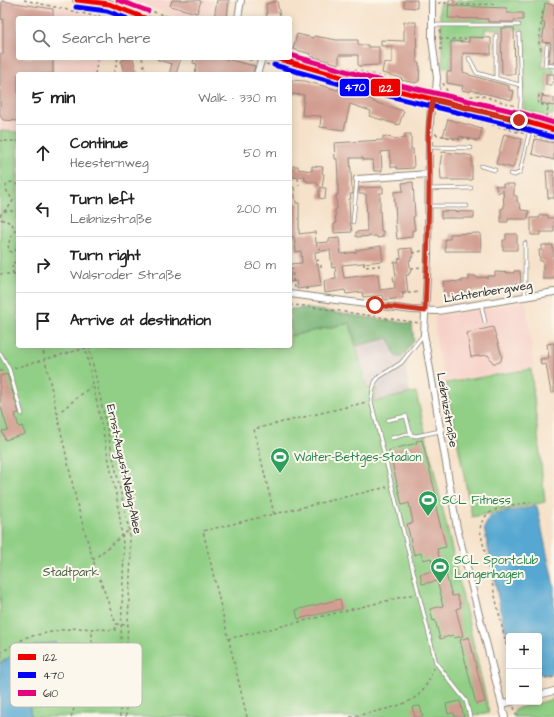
<!DOCTYPE html>
<meta charset="utf-8">
<style>
:root{--surface:#fff;--page:#f2f2f2;--text:#222;--muted:#767676;--line:#e0e0e0}
body{margin:0;font-family:"Architects Daughter",sans-serif;background:var(--page);color:var(--text)}
.controls{position:absolute;right:12px;bottom:12px;display:grid;overflow:hidden;border-radius:4px;box-shadow:0 2px 10px #0003}
.controls button{width:36px;height:36px;display:grid;place-items:center;padding:0;border:0;border-bottom:1px solid var(--line);background:var(--surface);color:var(--text);font:20px sans-serif}
.stop{position:absolute;width:12px;height:12px;margin:-9px;border:3px solid #c8321e;border-radius:50%;background:#fff}
.stop.end{background:#c8321e;border-color:#fff;box-shadow:0 1px 4px #0008}
.list{margin:0;padding:0;list-style:none}
h2{display:flex;justify-content:space-between;align-items:center;height:52px;margin:0;padding:0 16px;font-size:17px}
h2 small{font-size:13px;font-weight:400;color:var(--muted)}
.list li{display:grid;grid-template-columns:26px 1fr auto;gap:12px;align-items:center;box-sizing:border-box;height:56px;padding:0 16px;border-top:1px solid var(--line)}
.list b{display:block;font-size:15px;white-space:nowrap}
.list p{margin:0;font-size:13px;white-space:nowrap;color:var(--muted)}
.list em{font-size:13px;font-style:normal;color:var(--muted)}
.icon{flex:none;width:22px;height:22px;fill:none;stroke:currentColor;stroke-width:2;stroke-linecap:round;stroke-linejoin:round}
.map{position:relative;flex:none;width:554px;height:717px;overflow:hidden}
.search{position:absolute;background:var(--surface);box-shadow:0 2px 10px #0003;left:16px;top:16px;width:276px;height:44px;display:flex;align-items:center;gap:10px;box-sizing:border-box;padding:0 14px;border-radius:4px;color:var(--muted);font-size:15px}
.panel{position:absolute;background:var(--surface);box-shadow:0 2px 10px #0003;left:16px;top:72px;width:276px;height:276px;border-radius:4px}
.map>svg:first-child{display:block}
</style>
<div class="map">
<svg width="554" height="717" viewBox="0 0 554 717">
<rect width="100%" height="100%" fill="#fbf7ec"/>
<filter id="ink" filterUnits="userSpaceOnUse"><feTurbulence type="fractalNoise" baseFrequency=".025" numOctaves="2"/><feDisplacementMap in="SourceGraphic" scale="8" xChannelSelector="R" yChannelSelector="G"/><feConvolveMatrix kernelMatrix="1 2 1 2 8 2 1 2 1" color-interpolation-filters="sRGB"/></filter>
<filter id="wash" filterUnits="userSpaceOnUse"><feTurbulence type="fractalNoise" baseFrequency=".012" numOctaves="4" result="noise"/><feDisplacementMap in="SourceGraphic" scale="16" xChannelSelector="R" yChannelSelector="G"/><feGaussianBlur stdDeviation="0.9" result="paint"/><feColorMatrix in="noise" values="0 0 0 0 0 0 0 0 0 0 0 0 0 0 0 0 0 1.4 0 .05"/><feComposite in="paint" operator="in"/></filter>
<g filter="url(#wash)">
<rect width="100%" height="100%" fill="#f6e2ca"/>
<!-- built -->
<g fill="#f7d1c9">
<polygon points="0,0 18,0 64,8 103,18 18,18 18,58 98,58 94,74 18,74 18,132 0,131"/>
<polygon points="129,0 213,0 213,18 185,18 129,1"/>
<polygon points="526,302 534,367 444,381 436,339 434,317"/>
</g>
<!-- industrial -->
<polygon fill="#d2bfc1" points="389,338 395,356 408,362 406,370 410,393 374,402 367,388 356,346"/>
<!-- green -->
<g fill="#90cf85" stroke="#5e7d58">
<polygon points="456,0 547,0 541,43 544,45 542,67 554,68 554,73 546,73 546,85 548,86 547,94 545,94 544,96 542,95 541,103 550,105 550,107 554,108 553,115 546,116 524,110 523,29 485,29 485,36 465,36 465,39 451,38 451,69 443,68 441,28 439,4 455,4"/>
<polygon points="0,131 18,132 18,346 237,346 237,348 245,346 290,346 290,336 350,323 367,388 377,389 374,402 416,392 489,712 467,717 31,717 29,697 49,689 56,668 56,642 0,663 0,262 1,258 0,250"/>
<polygon points="531,369 545,502 472,517 446,383"/>
<polygon points="554,699 554,717 514,717 513,712 518,708"/>
</g>
<!-- forest -->
<polygon fill="#74b272" stroke="#506e4e" points="304,308 412,324 414,341 402,358 395,356 389,338 356,346 350,323 290,336 290,309"/>
<!-- water -->
<g fill="#57a8d2" stroke="#416a7e">
<polygon points="537,506 554,587 554,673 549,675 539,674 539,636 509,636 509,643 502,617 484,528 491,515"/>
<polygon points="56,642 56,668 49,689 29,697 31,717 0,717 0,663 25,648"/>
</g>
<g id="blocks">
<!-- building -->
<g fill="#d29d91">
<polygon points="172,0 197,0 201,1 197,13 170,6"/>
<polygon points="217,0 229,0 227,18 214,18"/>
<polygon points="404,0 417,0 417,8 404,7"/>
<polygon points="449,0 454,0 454,6 507,8 507,13 523,13 523,20 514,20 514,22 488,22 488,19 448,18"/>
<polygon points="2,1 53,9 53,18 18,18 18,58 53,58 53,74 18,74 18,121 3,120 0,116 0,54 3,54 3,19 1,19"/>
<polygon points="277,1 280,17 267,18 266,4"/>
<polygon points="545,3 554,5 554,63 548,62 551,43 542,42 545,23 542,23"/>
<polygon points="404,22 416,22 417,63 419,63 419,66 420,66 419,81 415,83 401,80 402,78 382,73 384,62 392,64 392,46 381,46 381,40 404,41"/>
<polygon points="501,28 514,28 515,74 502,74"/>
<polygon points="297,34 314,38 314,36 337,40 358,40 358,45 368,45 368,47 379,47 379,65 359,66 358,64 358,55 339,55 339,64 310,56 311,54 293,49"/>
<polygon points="469,37 491,38 491,54 463,53 463,72 469,74 469,75 509,86 509,90 514,91 512,100 471,90 470,92 462,90 463,86 447,83 447,72 451,72 451,41 469,42"/>
<polygon points="123,58 133,58 137,74 124,74 121,61 124,60"/>
<polygon points="158,58 181,58 176,74 169,74 172,64 158,60"/>
<polygon points="194,58 222,58 255,66 253,74 195,74 197,64 193,63"/>
<polygon points="546,74 554,74 554,82 552,82 552,85 546,85"/>
<polygon points="290,80 305,81 338,90 340,84 354,88 353,94 374,100 373,102 404,111 399,125 369,116 371,111 350,104 344,130 320,127 321,116 302,115 304,95 290,94"/>
<polygon points="542,96 554,98 554,106 541,103"/>
<polygon points="448,119 482,129 479,141 460,136 459,139 443,136"/>
<polygon points="405,134 411,134 411,149 413,149 414,168 397,169 397,167 391,167 389,151 381,152 382,171 374,171 373,160 363,160 363,158 350,158 352,188 353,188 353,194 350,194 351,199 349,199 350,224 351,225 352,232 334,233 334,224 336,224 335,210 337,209 336,195 338,195 338,179 337,159 335,159 334,143 383,140 383,136 396,139 405,138"/>
<polygon points="504,134 522,139 513,168 496,164"/>
<polygon points="535,139 554,143 554,160 532,154"/>
<polygon points="442,152 462,154 472,156 472,180 441,180 440,165"/>
<polygon points="290,166 298,166 298,169 312,171 312,166 323,167 322,173 324,174 322,188 326,188 325,199 319,198 320,188 321,188 316,182 307,182 307,180 304,180 305,176 290,178"/>
<polygon points="546,171 554,171 554,198 548,198"/>
<polygon points="413,182 415,216 413,217 415,230 412,230 412,237 397,239 395,220 396,220 394,192 403,191 402,183"/>
<polygon points="503,184 514,184 514,196 517,196 517,201 520,205 521,210 529,211 528,219 508,219 508,222 501,222 501,209 504,208 503,190 498,193 495,185 503,187"/>
<polygon points="290,187 294,187 296,203 299,203 299,234 315,232 316,243 329,242 329,239 339,238 341,254 357,252 356,250 381,246 383,261 342,265 344,278 378,274 380,290 395,288 393,277 396,276 394,262 399,262 398,259 401,258 400,249 412,248 413,257 411,257 411,260 409,260 411,272 409,273 409,275 406,275 408,292 402,292 403,298 384,300 383,295 363,297 362,292 346,294 345,290 325,293 324,281 336,279 335,267 332,268 330,250 315,252 316,264 318,264 321,286 297,289 296,281 290,282 290,264 302,263 301,251 296,252 294,237 292,237 290,228 291,219 293,219 292,204 290,204"/>
<polygon points="383,187 383,193 380,193 380,207 381,231 383,231 383,237 377,238 377,236 356,237 356,232 367,231 366,194 359,194 359,188"/>
<polygon points="441,211 474,212 474,218 441,218"/>
<polygon points="540,215 548,215 548,218 554,218 554,232 540,232 540,235 531,235 531,218 540,218"/>
<polygon points="480,233 481,251 445,251 445,239 450,239 450,234"/>
<polygon points="506,234 517,234 517,250 503,250 503,240 506,240"/>
<polygon points="542,245 553,245 554,279 543,279 543,261 540,261 539,250 542,250"/>
<polygon points="514,271 520,271 521,283 514,284 514,287 502,287 502,289 489,290 489,291 463,292 463,295 444,296 443,281 462,282 462,280 469,280 469,276 476,276 476,278 488,277 488,276 495,276 495,272 514,273"/>
<polygon points="493,327 502,356 501,361 497,363 493,363 488,355 471,357 467,333"/>
<polygon points="554,343 554,393 551,393 546,364 541,365 540,359 549,358 547,344"/>
<polygon points="7,374 19,413 15,414 19,427 22,426 25,434 5,440 2,431 8,430 0,404 0,376"/>
<polygon points="422,440 437,499 434,500 446,547 437,549 441,564 443,564 452,596 457,595 461,607 456,609 463,636 454,638 453,635 440,639 435,620 433,621 430,609 443,606 441,599 442,599 437,581 422,584 420,574 434,571 431,558 423,560 421,553 414,555 407,524 413,523 409,503 402,505 389,450 417,443 416,441"/>
<polygon points="340,599 342,609 298,619 296,610"/>
<polygon points="469,637 485,702 476,704 460,640"/>
<polygon points="460,701 464,717 455,717 454,713 448,714 446,704"/>
<polygon points="420,706 423,717 415,717 412,707"/>
</g>
</g>
</g>
<g filter="url(#ink)">
<use href="#blocks" fill-opacity="0" stroke="#90867a" stroke-width="1"/>
<g fill="none" stroke-linecap="round" stroke-linejoin="round">
<!-- service casing -->
<g stroke="#90867a" stroke-width="4.5">
<g id="service">
<polyline points="432,25 519,25"/>
<polyline points="547,46 545,65 554,66"/>
<polyline points="469,58 477,73 520,85"/>
<polyline points="496,78 496,35"/>
<polyline points="519,118 521,101 519,34"/>
<polyline points="429,147 471,148"/>
<polyline points="481,166 495,170"/>
<polyline points="510,174 515,175 520,172 531,125"/>
<polyline points="429,189 471,188"/>
<polyline points="429,206 467,206"/>
<polyline points="353,222 357,179"/>
<polyline points="525,243 525,297"/>
<polyline points="482,304 482,309 485,322"/>
<polyline points="424,334 401,363 379,377 375,382 373,389 371,401 436,663 466,701 470,717"/>
<polyline points="0,353 9,369 22,414"/>
<polyline points="388,420 406,416 411,435"/>
<polyline points="392,438 407,434 416,436 440,431"/>
</g>
</g>
<!-- minor casing -->
<g stroke="#90867a" stroke-width="8">
<g id="minor">
<polyline points="432,0 432,39 437,78 436,90 431,107 429,139 428,257 424,334 457,528 505,717"/>
<polyline points="238,18 241,0"/>
<polyline points="257,74 262,58"/>
<polyline points="357,179 429,174"/>
<polyline points="290,294 412,310 438,311 554,292"/>
<polyline points="539,695 554,691"/>
<polyline points="502,704 511,702"/>
</g>
</g>
<!-- tertiary casing -->
<g stroke="#90867a" stroke-width="10">
<g id="tertiary">
<polyline points="77,0 109,4 145,18"/>
<path d="M276,58C337,78 400,92 462,107C493,114 524,119 554,130"/>
</g>
</g>
<!-- path -->
<g stroke="#90867a" stroke-width="1.5" stroke-dasharray="3 3" stroke-linecap="butt">
<polyline points="24,0 103,18"/>
<polyline points="126,0 133,5 172,18"/>
<polyline points="438,3 447,3 450,5 498,4"/>
<polyline points="96,10 100,17"/>
<polyline points="440,30 441,50"/>
<polyline points="440,39 466,39"/>
<polyline points="541,50 539,43 543,8"/>
<polyline points="290,53 430,89"/>
<polyline points="142,58 146,74"/>
<polyline points="243,58 254,61"/>
<polyline points="266,64 291,71"/>
<polyline points="114,73 118,58"/>
<polyline points="95,74 98,58"/>
<polyline points="443,83 448,93"/>
<polyline points="441,92 468,97 480,95 515,106"/>
<polyline points="544,95 539,94 538,104 548,106"/>
<polyline points="440,110 525,134"/>
<polyline points="525,112 554,119"/>
<polyline points="546,117 549,104"/>
<polyline points="435,134 459,140 460,137 478,141"/>
<polyline points="534,136 554,141"/>
<polyline points="0,139 1,141 18,141"/>
<polyline points="290,178 291,185"/>
<polyline points="298,178 299,185"/>
<path d="M18,185C12,180 3,182 7,191C8,194 11,197 13,200C11,208 3,210 0,216L1,219C9,223 12,221 15,230L8,244L9,251L12,252L16,250L18,246"/>
<polyline points="4,211 18,211"/>
<polyline points="316,245 317,244"/>
<polyline points="318,249 323,248"/>
<polyline points="413,253 422,251"/>
<polyline points="316,261 319,260"/>
<polyline points="364,263 364,267 379,266 378,261"/>
<polyline points="320,266 322,266"/>
<polyline points="411,268 422,267"/>
<polyline points="290,269 292,269 294,288"/>
<polyline points="0,274 18,274"/>
<polyline points="13,274 12,263 18,262"/>
<polyline points="305,289 311,288"/>
<polyline points="402,294 420,292"/>
<polyline points="290,305 305,306 419,323"/>
<polyline points="42,346 77,504 93,560 116,624 127,625"/>
<polyline points="85,346 118,504 124,552 120,663 120,717"/>
<polyline points="89,346 129,530 131,556 126,664 126,717"/>
<polyline points="14,368 93,346"/>
<polyline points="0,371 5,370"/>
<polyline points="57,414 93,385"/>
<polyline points="274,514 254,429 367,402"/>
<polyline points="93,560 129,530"/>
<polyline points="228,639 415,594"/>
<polyline points="0,653 27,637 61,630 78,628 115,630 116,625"/>
<path d="M509,657L480,530C482,505 515,505 534,502"/>
<polyline points="539,678 554,677"/>
<polyline points="514,707 517,717"/>
<polyline points="71,717 90,663 92,646 92,629"/>
<polyline points="247,717 203,531 387,487"/>
<path d="M350,717C368,713 401,708 416,697C425,691 429,679 434,668"/>
</g>
<!-- service -->
<use href="#service" stroke="#fff" stroke-width="3"/>
<!-- minor -->
<use href="#minor" stroke="#fff" stroke-width="6"/>
<!-- tertiary -->
<use href="#tertiary" stroke="#fff" stroke-width="8"/>
<!-- bus-1 casing -->
<g stroke="#fbf7ec" stroke-width="8">
<g id="bus-1">
<polyline points="77,0 109,4 145,18"/>
<polyline points="276,58 345,78 520,120 554,130"/>
</g>
</g>
<!-- bus-2 casing -->
<g stroke="#fbf7ec" stroke-width="8">
<g id="bus-2">
<polyline points="76,7 107,11 126,18"/>
<polyline points="274,65 344,85 518,127 552,137"/>
</g>
</g>
<!-- bus-3 casing -->
<g stroke="#fbf7ec" stroke-width="8">
<g id="bus-3">
<polyline points="118,0 148,11"/>
<polyline points="290,55 370,78 521,113 554,123"/>
</g>
</g>
<!-- bus-1 -->
<use href="#bus-1" stroke="#e00" stroke-width="5"/>
<!-- bus-2 -->
<use href="#bus-2" stroke="#00f" stroke-width="5"/>
<!-- bus-3 -->
<use href="#bus-3" stroke="#e5007d" stroke-width="5"/>
</g>
</g>
<g fill="none" stroke-linecap="round" stroke-linejoin="round" filter="url(#ink)">
<!-- route -->
<path stroke="#c8321e" stroke-width="5" d="M375,305L425,311C427,266 429,221 429,176C429,151 426,124 433,100L519,120"/>
</g>
<!-- icons -->
<defs>
<g id="stadium-pin" transform="scale(1)"><path d="M0 17L-7.5 6A9.5 9.5 0 1 1 7.5 6Z" fill="#2e9e5b" stroke="#fbf7ec"/><path d="M0-5a6.5 5 0 1 0 0 10a6.5 5 0 1 0 0-10ZM-3.5-1.8h7v3.6h-7Z" fill="#fff"/></g>
</defs>
<g fill-rule="evenodd">
<use href="#stadium-pin" x="280" y="457"/>
<use href="#stadium-pin" x="428" y="500"/>
<use href="#stadium-pin" x="440" y="567"/>
</g>
<g text-anchor="middle" dominant-baseline="central" stroke-width="4" stroke-linejoin="round" paint-order="stroke">
<!-- street labels -->
<g font-size="12" fill="#2b2b2b" stroke="#fbf7ec">
<text transform="translate(488 292) rotate(-9)">Lichtenbergweg</text>
<text transform="translate(447 410) rotate(80)">Leibnizstraße</text>
<text transform="translate(124 469) rotate(78)">Ernst-August-Nebig-Allee</text>
</g>
<!-- leisure labels -->
<g font-size="12" fill="#27864d" stroke="#fbf7ec" text-anchor="start">
<text x="294" y="457">Walter-Bettges-Stadion</text>
<text x="442" y="500">SCL Fitness</text>
<text x="454" y="560">SCL Sportclub<tspan x="454" dy="14">Langenhagen</tspan></text>
</g>
<!-- park labels -->
<g font-size="12" fill="#495c46" stroke="#fbf7ec">
<text x="71" y="572">Stadtpark</text>
</g>
</g>
<!-- legend -->
<rect x="10" y="643" width="132" height="64" rx="6" fill="#fbf7ec" stroke="#bdbab2" stroke-width="1"/>
<rect x="18" y="654" width="18" height="6" fill="#e00"/>
<rect x="18" y="672" width="18" height="6" fill="#00f"/>
<rect x="18" y="690" width="18" height="6" fill="#e5007d"/>
<g font-size="11" fill="#2b2b2b">
<text x="43" y="661">122</text>
<text x="43" y="679">470</text>
<text x="43" y="697">610</text>
</g>
<g stroke="#fbf7ec" stroke-width="1.5">
<rect x="339" y="78" width="31" height="19" rx="4" fill="#00f"/>
<rect x="370" y="78" width="31" height="19" rx="4" fill="#e00"/>
</g>
<g font-size="11" text-anchor="middle" font-weight="bold" fill="#fff">
<text x="355" y="91">470</text>
<text x="386" y="92">122</text>
</g>
</svg>
<div class="controls">
<button>+</button>
<button>−</button>
</div>
<div class="stop" style="left:375px;top:305px"></div>
<div class="stop end" style="left:519px;top:120px"></div>
<div class="search"><svg class="icon" aria-label="search" viewBox="0 0 24 24"><circle cx="10" cy="10" r="6"/><path d="M15 15l6 6"/></svg>Search here</div>
<section class="panel">
<h2>5 min<small>Walk · 330 m</small></h2>
<ul class="list">
<li><svg class="icon" aria-label="ahead" viewBox="0 0 24 24"><path d="M12 20V5M6 11l6-6 6 6"/></svg><div><b>Continue</b><p>Heesternweg</p></div><em>50 m</em></li>
<li><svg class="icon" aria-label="left" viewBox="0 0 24 24"><path d="M17 20v-9H6M10 6l-5 5 5 5"/></svg><div><b>Turn left</b><p>Leibnizstraße</p></div><em>200 m</em></li>
<li><svg class="icon" aria-label="right" viewBox="0 0 24 24"><path d="M7 20v-9h11M14 6l5 5-5 5"/></svg><div><b>Turn right</b><p>Walsroder Straße</p></div><em>80 m</em></li>
<li><svg class="icon" aria-label="arrive" viewBox="0 0 24 24"><path d="M6 21V4h12l-3 4 3 4H6"/></svg><div><b>Arrive at destination</b></div></li>
</ul>
</section>
</div>
